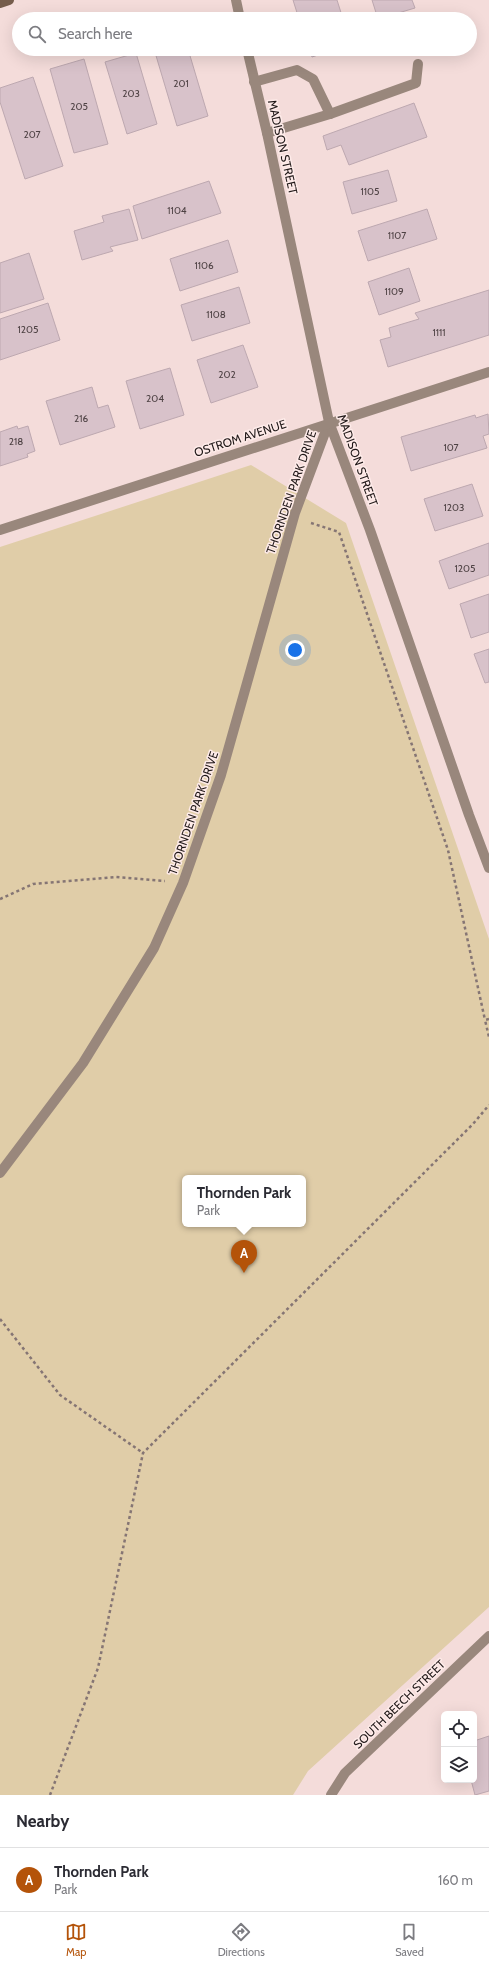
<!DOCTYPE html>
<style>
:root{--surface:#fff;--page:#f7f7f7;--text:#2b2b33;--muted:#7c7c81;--line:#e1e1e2;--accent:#b45309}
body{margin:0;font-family:Cabin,sans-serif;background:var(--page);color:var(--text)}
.controls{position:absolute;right:12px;bottom:12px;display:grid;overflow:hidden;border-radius:6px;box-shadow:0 4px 16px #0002}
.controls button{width:36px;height:36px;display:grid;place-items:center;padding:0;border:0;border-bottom:1px solid var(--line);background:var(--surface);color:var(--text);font:20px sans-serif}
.you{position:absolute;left:295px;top:650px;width:14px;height:14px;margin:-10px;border:3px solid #fff;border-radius:50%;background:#1a73e8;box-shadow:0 0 0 6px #1a73e833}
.badge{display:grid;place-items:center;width:26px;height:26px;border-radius:50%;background:var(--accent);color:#fff;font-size:13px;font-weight:700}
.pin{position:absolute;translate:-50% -33px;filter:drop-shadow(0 1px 2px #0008)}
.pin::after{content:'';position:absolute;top:21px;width:14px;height:12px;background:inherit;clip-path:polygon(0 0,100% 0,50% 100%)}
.popup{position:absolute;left:182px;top:1175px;width:124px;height:52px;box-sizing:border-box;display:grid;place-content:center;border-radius:6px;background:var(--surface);filter:drop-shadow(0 1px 3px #0005);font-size:13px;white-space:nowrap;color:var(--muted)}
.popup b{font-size:15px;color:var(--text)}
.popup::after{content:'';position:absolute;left:50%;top:100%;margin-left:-8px;border:8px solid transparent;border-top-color:var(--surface)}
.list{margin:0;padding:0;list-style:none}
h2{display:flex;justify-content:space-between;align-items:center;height:52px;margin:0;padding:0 16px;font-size:17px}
h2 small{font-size:13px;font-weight:400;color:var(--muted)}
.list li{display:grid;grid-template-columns:26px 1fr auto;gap:12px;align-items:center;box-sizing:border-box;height:64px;padding:0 16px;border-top:1px solid var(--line)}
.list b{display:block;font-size:15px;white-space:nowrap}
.list p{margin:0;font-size:13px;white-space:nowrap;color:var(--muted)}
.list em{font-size:13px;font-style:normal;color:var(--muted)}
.icon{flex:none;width:22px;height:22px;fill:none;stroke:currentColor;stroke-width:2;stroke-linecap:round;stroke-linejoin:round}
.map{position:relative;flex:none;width:489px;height:1795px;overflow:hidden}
.search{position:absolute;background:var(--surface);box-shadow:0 4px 16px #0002;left:12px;right:12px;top:12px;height:44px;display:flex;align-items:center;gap:10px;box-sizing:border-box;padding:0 14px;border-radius:22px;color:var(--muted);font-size:15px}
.sheet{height:116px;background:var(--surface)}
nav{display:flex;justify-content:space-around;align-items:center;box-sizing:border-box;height:56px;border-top:1px solid var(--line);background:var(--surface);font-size:11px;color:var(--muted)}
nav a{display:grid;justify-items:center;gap:2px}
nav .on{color:var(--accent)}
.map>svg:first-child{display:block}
</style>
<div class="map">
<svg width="489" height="1795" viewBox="0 0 489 1795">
<rect width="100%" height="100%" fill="#f4dcda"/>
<!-- green -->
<path fill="#e0cda8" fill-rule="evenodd" d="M251,465L346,523L489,939V1607L308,1771L293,1795H0V547ZM185,1178H303V1224H185Z"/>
<!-- building -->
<g fill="#d8c2ca" stroke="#bda8b0">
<polygon points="293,0 337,0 343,19 299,19"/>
<polygon points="372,0 412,0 415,8 378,19"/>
<polygon points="154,49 188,49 208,116 177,126"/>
<polygon points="309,49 336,49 312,57"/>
<polygon points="136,53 157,124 127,134 105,62"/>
<polygon points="84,59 108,144 74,153 50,69"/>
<polygon points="33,77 63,166 25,179 0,102 0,88"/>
<polygon points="414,103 427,137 349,165 341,145 327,150 323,136"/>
<polygon points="388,170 397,201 352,214 343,182"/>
<polygon points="209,181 221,213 142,239 133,206"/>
<polygon points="129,209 138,240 110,247 113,251 82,260 74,231 104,222 102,216"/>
<polygon points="427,209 437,239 368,261 358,231"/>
<polygon points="228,240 238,272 180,291 170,259"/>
<polygon points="29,253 44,299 0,313 0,263"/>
<polygon points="409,268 420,301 379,315 368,282"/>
<polygon points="239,287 250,323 192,341 181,305"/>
<polygon points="489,290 489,335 388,367 380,340 391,337 389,328 419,319 415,313"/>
<polygon points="48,303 60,340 0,360 0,319"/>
<polygon points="243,345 258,387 211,403 197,360"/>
<polygon points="170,368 184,415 140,429 126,381"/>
<polygon points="92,387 98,408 108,405 115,427 60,445 46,401"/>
<polygon points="488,414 489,434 483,436 487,448 411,471 401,437 475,415 476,418"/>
<polygon points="17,426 18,429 28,426 35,451 27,454 28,457 0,466 0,432"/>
<polygon points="472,484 483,516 435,531 424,499"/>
<polygon points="489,543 489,575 449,589 439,561"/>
<polygon points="489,594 489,632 471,638 460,604"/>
<polygon points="489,649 489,682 485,683 474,654"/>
<polygon points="489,1736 489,1791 475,1795 471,1780 474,1780 474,1741"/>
</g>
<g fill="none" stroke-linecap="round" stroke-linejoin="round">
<!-- path -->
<g stroke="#857574" stroke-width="2.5" stroke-dasharray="3 3" stroke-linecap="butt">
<polyline points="311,523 339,532 448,850 485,1020"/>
<polyline points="0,899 33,884 116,877 165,881"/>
<polyline points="489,1019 485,1020 489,1037"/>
<polyline points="0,1319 60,1395 143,1453"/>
<polyline points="50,1795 98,1668 143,1453 473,1124 489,1105"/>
</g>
<!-- lane -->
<g stroke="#99877c" stroke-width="10">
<polyline points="254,82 297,70 313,79 330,114"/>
<polyline points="267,133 330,114 416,83 418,64"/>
<polyline points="0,1173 83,1063 154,948 183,883 221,775 295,513 329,422"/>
</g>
<!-- street -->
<g stroke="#99877c" stroke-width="10">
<polyline points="236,0 240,19"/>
<polyline points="247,49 267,133 329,422 370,530 469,815 489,868"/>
<polyline points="0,530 489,372"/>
<polyline points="331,1795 345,1773 489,1636"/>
</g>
<!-- secondary -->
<polyline stroke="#755c4b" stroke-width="10" points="0,3 9,0"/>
</g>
<g text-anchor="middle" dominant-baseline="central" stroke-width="3" stroke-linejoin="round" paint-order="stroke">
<!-- number labels -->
<g font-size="10" fill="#4e4244">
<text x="181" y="83">201</text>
<text x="131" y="93">203</text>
<text x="79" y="106">205</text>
<text x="32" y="134">207</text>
<text x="370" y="191">1105</text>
<text x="177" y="210">1104</text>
<text x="397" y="235">1107</text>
<text x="204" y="265">1106</text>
<text x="394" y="291">1109</text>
<text x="216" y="314">1108</text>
<text x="28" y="329">1205</text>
<text x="439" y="332">1111</text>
<text x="227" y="374">202</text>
<text x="155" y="398">204</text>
<text x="81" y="418">216</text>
<text x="16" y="441">218</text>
<text x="451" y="447">107</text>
<text x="454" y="507">1203</text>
<text x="465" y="568">1205</text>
</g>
<!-- street labels -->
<g font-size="12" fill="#201818" stroke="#feebe9">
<text transform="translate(283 147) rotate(77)">MADISON STREET</text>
<text transform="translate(240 438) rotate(-18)">OSTROM AVENUE</text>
<text transform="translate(358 460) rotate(70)">MADISON STREET</text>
<text transform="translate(291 492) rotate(-71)">THORNDEN PARK DRIVE</text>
<text transform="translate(193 813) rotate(-71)">THORNDEN PARK DRIVE</text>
<text transform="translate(399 1704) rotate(-44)">SOUTH BEECH STREET</text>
</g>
</g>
</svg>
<div class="controls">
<button><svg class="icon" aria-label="locate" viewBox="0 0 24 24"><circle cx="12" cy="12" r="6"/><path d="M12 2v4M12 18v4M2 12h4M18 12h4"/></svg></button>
<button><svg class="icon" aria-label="layers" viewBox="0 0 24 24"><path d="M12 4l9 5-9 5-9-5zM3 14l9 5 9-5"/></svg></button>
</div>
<div class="you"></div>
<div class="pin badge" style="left:244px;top:1273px">A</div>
<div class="popup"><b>Thornden Park</b>Park</div>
<div class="search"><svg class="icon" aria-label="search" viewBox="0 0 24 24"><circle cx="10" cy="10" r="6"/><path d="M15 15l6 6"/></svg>Search here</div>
</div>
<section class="sheet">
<h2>Nearby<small></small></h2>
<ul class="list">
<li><span class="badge">A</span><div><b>Thornden Park</b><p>Park</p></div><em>160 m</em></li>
</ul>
</section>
<nav>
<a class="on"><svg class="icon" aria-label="map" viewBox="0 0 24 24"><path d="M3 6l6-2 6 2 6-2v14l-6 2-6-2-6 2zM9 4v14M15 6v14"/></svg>Map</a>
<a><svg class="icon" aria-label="directions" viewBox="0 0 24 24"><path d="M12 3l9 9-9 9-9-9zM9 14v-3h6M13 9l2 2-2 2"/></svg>Directions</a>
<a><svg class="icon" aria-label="saved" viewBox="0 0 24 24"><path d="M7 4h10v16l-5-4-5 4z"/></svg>Saved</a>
</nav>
